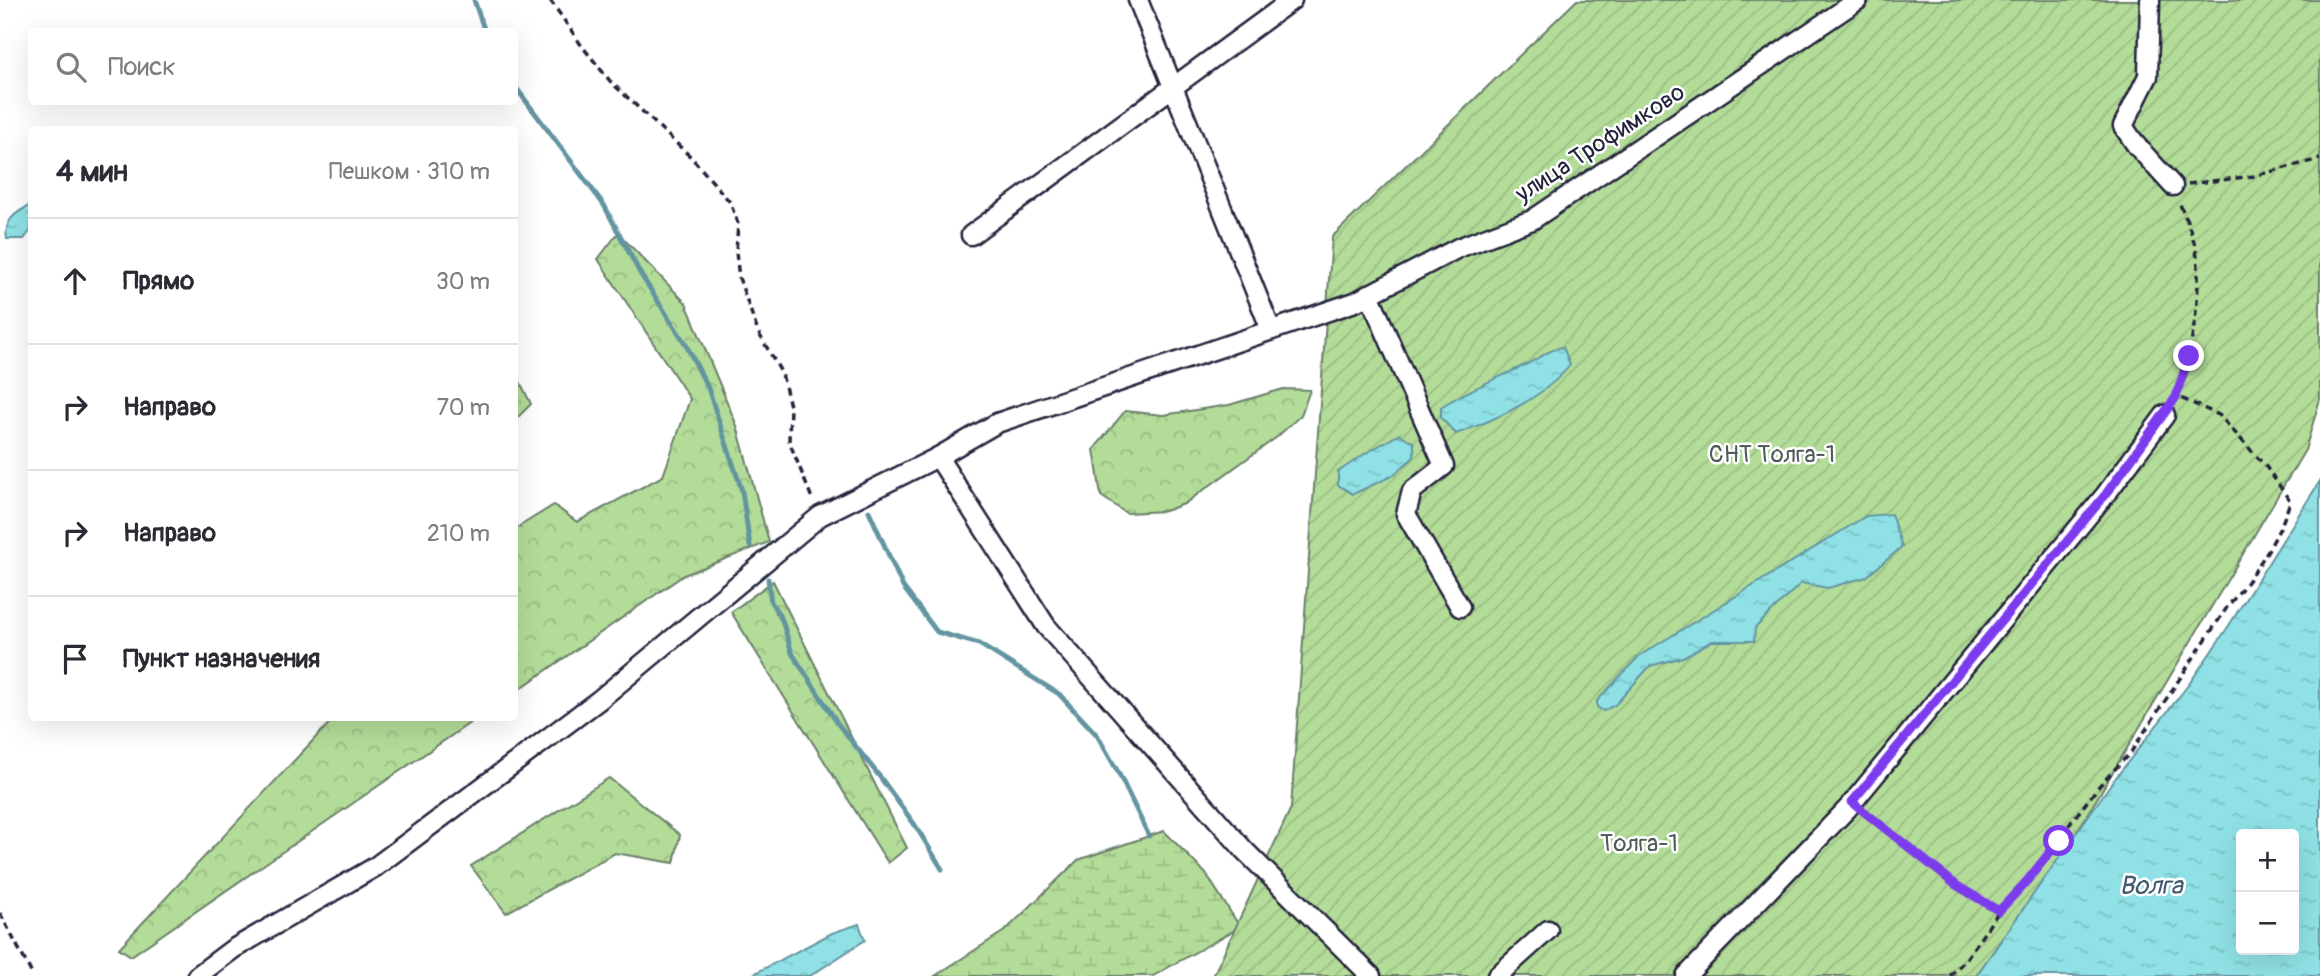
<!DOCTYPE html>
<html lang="ru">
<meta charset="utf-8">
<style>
:root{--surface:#fff;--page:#f2f2f3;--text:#2b2b33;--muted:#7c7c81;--line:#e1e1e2}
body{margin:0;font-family:Pangolin,sans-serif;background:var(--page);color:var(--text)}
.controls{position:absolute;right:21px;bottom:21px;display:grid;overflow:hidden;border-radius:7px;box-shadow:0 7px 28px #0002}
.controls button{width:63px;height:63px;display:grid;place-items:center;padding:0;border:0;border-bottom:2px solid var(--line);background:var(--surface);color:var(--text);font:35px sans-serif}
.stop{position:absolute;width:21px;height:21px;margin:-16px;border:5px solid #7c3aed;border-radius:50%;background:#fff}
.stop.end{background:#7c3aed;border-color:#fff;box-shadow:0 2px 7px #0008}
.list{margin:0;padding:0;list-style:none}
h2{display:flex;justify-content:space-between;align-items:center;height:91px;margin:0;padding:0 28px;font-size:30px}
h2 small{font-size:23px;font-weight:400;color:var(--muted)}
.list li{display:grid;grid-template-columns:46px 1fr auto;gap:21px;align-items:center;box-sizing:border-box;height:126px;padding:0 28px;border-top:2px solid var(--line)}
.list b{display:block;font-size:26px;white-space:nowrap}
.list em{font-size:23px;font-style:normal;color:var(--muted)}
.icon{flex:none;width:38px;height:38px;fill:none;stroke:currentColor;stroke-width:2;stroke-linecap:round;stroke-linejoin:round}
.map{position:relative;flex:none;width:2320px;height:976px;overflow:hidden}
.search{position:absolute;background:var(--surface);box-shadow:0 7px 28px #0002;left:28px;top:28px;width:490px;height:77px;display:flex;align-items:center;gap:18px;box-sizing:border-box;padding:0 24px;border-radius:7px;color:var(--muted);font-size:26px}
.panel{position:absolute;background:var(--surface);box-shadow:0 7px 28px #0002;left:28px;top:126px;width:490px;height:595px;border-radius:7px}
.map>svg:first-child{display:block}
</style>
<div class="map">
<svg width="2320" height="976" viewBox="0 0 2320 976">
<defs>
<pattern id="forest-crowns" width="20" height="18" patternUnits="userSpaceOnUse" patternTransform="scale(1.75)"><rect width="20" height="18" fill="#b3dc98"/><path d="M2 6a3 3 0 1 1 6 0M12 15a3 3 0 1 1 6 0" fill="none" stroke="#9abc84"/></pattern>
<pattern id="wetland-marsh" width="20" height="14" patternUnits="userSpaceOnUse" patternTransform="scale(1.75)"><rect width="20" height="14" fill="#b3dc98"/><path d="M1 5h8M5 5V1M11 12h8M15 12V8" fill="none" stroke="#9abc84"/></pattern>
<pattern id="garden-furrows" width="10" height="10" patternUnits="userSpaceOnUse" patternTransform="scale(1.75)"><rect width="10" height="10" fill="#b3dc98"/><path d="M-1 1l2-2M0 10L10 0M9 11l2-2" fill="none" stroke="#9abc84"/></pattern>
<pattern id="water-ripples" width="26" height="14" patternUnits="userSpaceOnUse" patternTransform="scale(1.75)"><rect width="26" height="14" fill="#8fe1e5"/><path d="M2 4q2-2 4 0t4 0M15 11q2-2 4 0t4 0" fill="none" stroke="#7bc1c5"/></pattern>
</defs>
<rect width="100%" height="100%" fill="#fff"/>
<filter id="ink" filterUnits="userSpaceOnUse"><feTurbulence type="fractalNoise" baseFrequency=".0143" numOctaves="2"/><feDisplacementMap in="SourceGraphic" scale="14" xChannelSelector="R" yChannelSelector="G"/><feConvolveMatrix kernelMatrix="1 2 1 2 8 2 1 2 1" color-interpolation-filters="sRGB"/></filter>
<g filter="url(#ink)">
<!-- forest -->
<g fill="url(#forest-crowns)" stroke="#6a7f6a" stroke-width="2">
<polygon points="618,233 686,303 737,426 769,542 684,575 515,692 515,529 554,505 577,522 663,476 690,399 598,259"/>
<polygon points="514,370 531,404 515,420 514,420"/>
<polygon points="1283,389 1310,390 1301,415 1277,437 1184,504 1165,511 1126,513 1101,496 1094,449 1125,411 1163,415 1229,405"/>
<polygon points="773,581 907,848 888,863 731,612"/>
<polygon points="334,718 477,718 131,956 119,948"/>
<polygon points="609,778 680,835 674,863 615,853 506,913 471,866"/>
</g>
<!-- wetland -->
<polygon fill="url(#wetland-marsh)" stroke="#6a7f6a" stroke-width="2" points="1164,831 1206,874 1240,927 1153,976 935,976 1006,930 1078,860"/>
<!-- garden -->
<polygon fill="url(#garden-furrows)" stroke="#6a7f6a" stroke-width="2" points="1577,0 2320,0 2320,399 2305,450 2071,842 1976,976 1213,976 1291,808 1332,237"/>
<!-- water -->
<g fill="url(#water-ripples)" stroke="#6395a1" stroke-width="2" fill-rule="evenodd">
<path d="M31,205V230L24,239H7C3,221 16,212 31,205Z"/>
<path d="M1563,347L1570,365C1544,398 1495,420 1456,434L1441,418V407C1469,389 1499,378 1529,363C1541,357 1549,349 1563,347Z"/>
<polygon points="1400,434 1414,443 1414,457 1392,476 1353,494 1338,485 1338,472 1366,453"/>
<path d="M2320,481V976H1976L2110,785L2189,684L2228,627ZM2241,834H2294V950H2241Z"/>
<polygon points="1891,514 1902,547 1866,577 1828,588 1801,583 1755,628 1754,641 1712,641 1683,657 1650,666 1615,705 1603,711 1597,707 1597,701 1639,656 1866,516"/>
<polygon points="859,924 865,940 810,976 750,976 832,933"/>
</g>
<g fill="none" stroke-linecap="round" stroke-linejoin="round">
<!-- stream -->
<g stroke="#6395a1" stroke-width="5">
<polyline points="474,0 485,32"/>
<polyline points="514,85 604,205 641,275 685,343 708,388 742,491 750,546"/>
<polyline points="869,511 903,587 937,632 979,644 1059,694 1097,735 1118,772 1149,836"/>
<polyline points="768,579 771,602 782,620 792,653 838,724 880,777 915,825 942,869"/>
</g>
<!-- minor casing -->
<g stroke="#22223b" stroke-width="23">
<g id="minor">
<polyline points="1138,0 1271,330"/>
<polyline points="2150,0 2148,76 2123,126 2136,145 2173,186"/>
<polyline points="971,235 1292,0"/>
<polyline points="1369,294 1444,466 1412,491 1406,514 1460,607"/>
<polyline points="938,457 1046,626 1245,851 1371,976"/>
<polyline points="197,976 233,949 375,867 599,700 820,516 938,457 997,423 1355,302 1458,248 1532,220 1858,0"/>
<polyline points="1497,976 1548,930"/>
<polyline points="1686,976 1848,808 2106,494 2165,415"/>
</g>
</g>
<!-- path -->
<g stroke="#22223b" stroke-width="3.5" stroke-dasharray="7 5" stroke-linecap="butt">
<polyline points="550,0 582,46 610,81 692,158 730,202 738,224 736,252 739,278 758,332 782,374 790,406 789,441 813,501"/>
<polyline points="2188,184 2254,176 2320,159"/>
<path d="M2175,398C2190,364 2199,308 2198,270C2198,246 2188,223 2179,202"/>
<polyline points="1865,814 1956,885 1999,911"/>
<polyline points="0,913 33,976"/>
<path d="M1950,976L1966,959L1999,911L2045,861L2069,825L2099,786L2131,752L2228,606C2252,577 2280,537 2290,501L2267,468L2219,415L2176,396"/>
</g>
<!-- minor -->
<use href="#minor" stroke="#fff" stroke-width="18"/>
</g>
</g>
<g fill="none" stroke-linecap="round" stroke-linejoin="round" filter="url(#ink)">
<!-- route -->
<polyline stroke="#7c3aed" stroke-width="9" points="2059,841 2026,882 1999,911 1956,885 1852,802 2106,494 2176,397 2189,356"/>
</g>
<g text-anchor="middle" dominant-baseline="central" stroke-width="5" stroke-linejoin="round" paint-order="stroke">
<!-- street labels -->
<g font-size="24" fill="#22223b" stroke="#fff">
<text transform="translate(1600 143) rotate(-33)">улица Трофимково</text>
</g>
<!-- park labels -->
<g font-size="24" fill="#4e5a57" stroke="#fff">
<text x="1772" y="454">СНТ Толга-1</text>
<text x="1639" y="843">Толга-1</text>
</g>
<!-- water labels -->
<g font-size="26" font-style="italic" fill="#435b6e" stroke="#fff">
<text x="2151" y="886">Волга</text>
</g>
</g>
</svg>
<div class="controls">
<button>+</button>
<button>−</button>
</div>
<div class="stop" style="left:2059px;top:841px"></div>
<div class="stop end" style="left:2189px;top:356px"></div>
<div class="search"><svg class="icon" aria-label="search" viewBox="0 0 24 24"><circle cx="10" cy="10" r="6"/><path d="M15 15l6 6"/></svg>Поиск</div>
<section class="panel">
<h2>4 мин<small>Пешком · 310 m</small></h2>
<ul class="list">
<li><svg class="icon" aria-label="ahead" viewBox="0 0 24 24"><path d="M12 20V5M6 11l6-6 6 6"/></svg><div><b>Прямо</b></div><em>30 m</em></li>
<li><svg class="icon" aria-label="right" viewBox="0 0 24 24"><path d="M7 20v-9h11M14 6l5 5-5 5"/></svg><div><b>Направо</b></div><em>70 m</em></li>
<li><svg class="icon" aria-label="right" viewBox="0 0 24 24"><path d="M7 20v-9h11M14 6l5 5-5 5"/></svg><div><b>Направо</b></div><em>210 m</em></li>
<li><svg class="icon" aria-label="arrive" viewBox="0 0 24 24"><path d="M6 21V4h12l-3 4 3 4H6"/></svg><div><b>Пункт назначения</b></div></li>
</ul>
</section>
</div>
